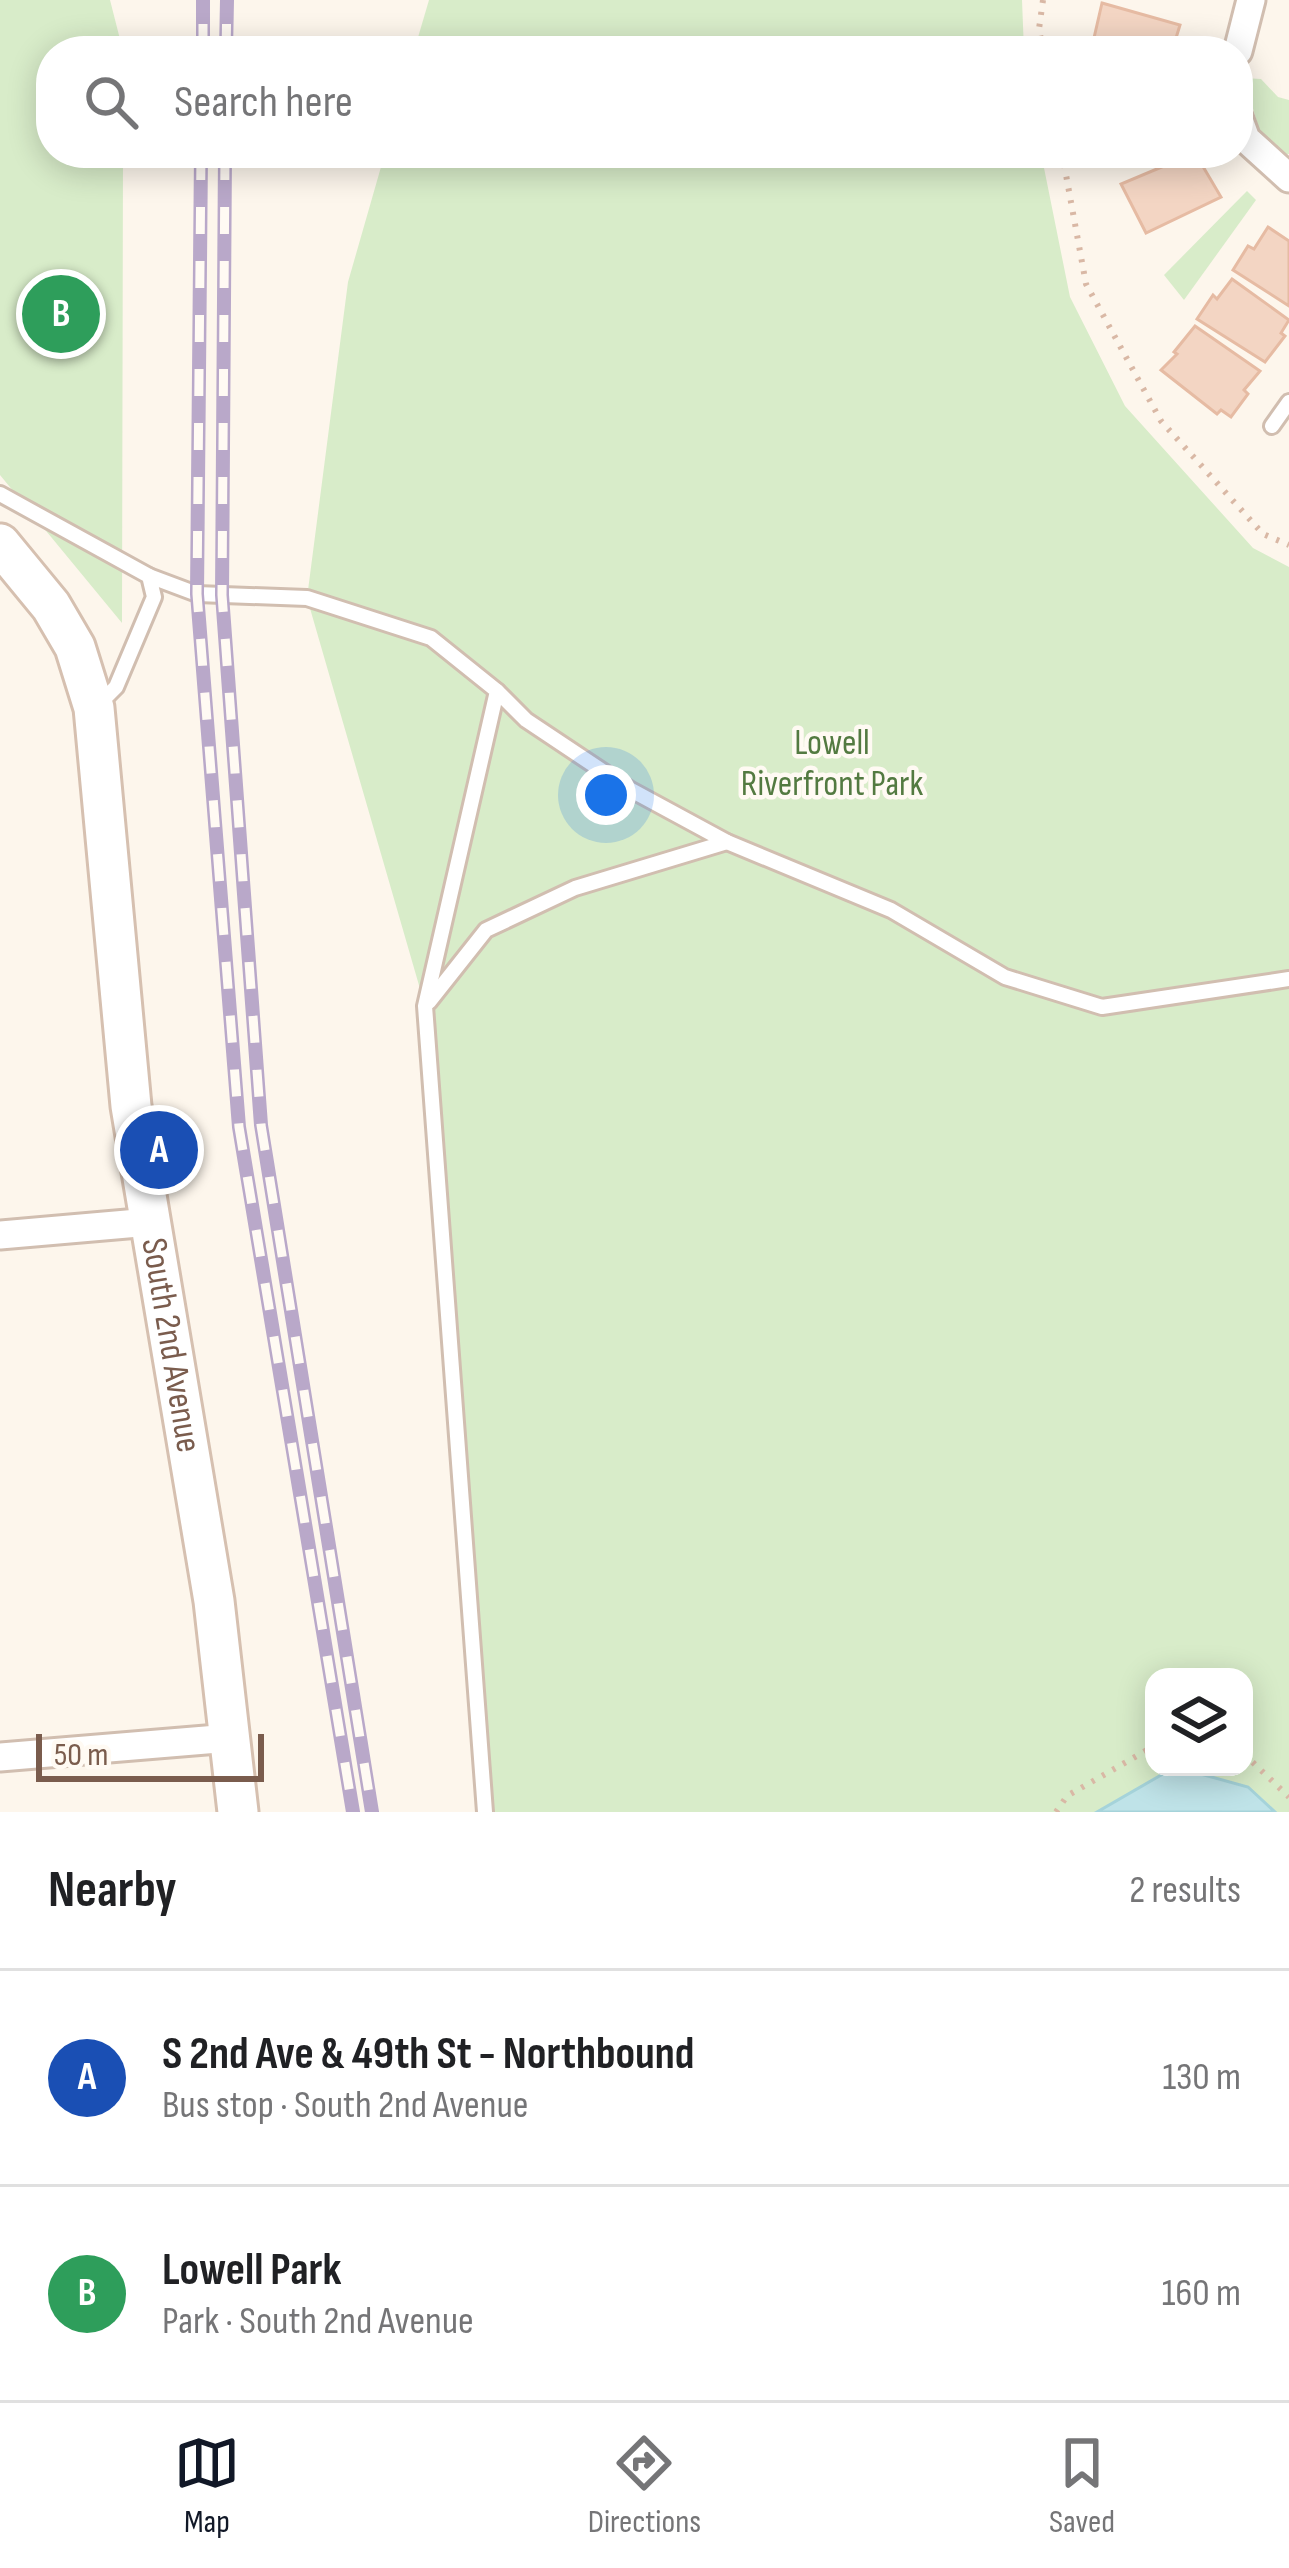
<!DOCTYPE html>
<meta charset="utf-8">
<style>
:root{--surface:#fff;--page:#f6f6f6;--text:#202124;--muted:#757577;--line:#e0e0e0;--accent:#111827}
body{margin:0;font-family:"Sofia Sans Condensed",sans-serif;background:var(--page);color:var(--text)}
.controls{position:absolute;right:36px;bottom:36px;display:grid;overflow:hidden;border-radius:24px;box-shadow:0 6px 30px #0003}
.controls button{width:108px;height:108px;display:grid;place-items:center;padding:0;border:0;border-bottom:3px solid var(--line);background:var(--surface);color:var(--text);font:60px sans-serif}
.scale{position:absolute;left:36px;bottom:30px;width:228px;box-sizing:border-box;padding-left:12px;border:6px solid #7a5c4d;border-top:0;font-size:33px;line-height:42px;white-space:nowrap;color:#7a5c4d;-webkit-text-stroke:9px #fffaf3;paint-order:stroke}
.you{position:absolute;left:606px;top:795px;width:42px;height:42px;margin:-30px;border:9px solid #fff;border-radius:50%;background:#1a73e8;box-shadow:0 0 0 18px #1a73e833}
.badge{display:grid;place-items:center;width:78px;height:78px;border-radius:50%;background:var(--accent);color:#fff;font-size:39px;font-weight:700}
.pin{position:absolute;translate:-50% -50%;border:6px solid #fff;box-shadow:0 3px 12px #0006}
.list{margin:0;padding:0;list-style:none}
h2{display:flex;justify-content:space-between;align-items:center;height:156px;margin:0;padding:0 48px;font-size:51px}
h2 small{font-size:39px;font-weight:400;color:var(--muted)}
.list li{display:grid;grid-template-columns:78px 1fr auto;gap:36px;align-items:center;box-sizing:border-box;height:216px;padding:0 48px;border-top:3px solid var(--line)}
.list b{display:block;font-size:45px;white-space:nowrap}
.list p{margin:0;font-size:39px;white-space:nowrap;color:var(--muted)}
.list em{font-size:39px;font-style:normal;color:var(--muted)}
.icon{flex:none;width:66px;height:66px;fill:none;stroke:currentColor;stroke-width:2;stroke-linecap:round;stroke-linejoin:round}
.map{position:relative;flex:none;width:1289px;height:1812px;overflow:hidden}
.search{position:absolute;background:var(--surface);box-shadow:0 6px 30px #0003;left:36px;right:36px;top:36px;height:132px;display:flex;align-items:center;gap:30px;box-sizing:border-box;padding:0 42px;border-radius:48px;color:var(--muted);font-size:45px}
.sheet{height:588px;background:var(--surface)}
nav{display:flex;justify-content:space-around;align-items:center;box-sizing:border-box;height:168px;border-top:3px solid var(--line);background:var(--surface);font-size:33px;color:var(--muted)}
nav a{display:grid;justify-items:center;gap:6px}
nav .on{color:var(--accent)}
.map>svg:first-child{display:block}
</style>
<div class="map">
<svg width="1289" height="1812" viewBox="0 0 1289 1812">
<rect width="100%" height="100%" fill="#fdf6ec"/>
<!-- green -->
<g fill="#d8ecc9" fill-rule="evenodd">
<polygon points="0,0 110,0 123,51 51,51 51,153 123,153 122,623 0,475"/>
<polygon points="429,0 1022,0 1024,51 414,51"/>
<polygon points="1244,78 1261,79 1278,97 1289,100 1289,154 1282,155 1261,136"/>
<path d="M385,153H1041L1070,297L1125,406L1253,548L1289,567V1812H485L425,1006L307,598L348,282ZM1154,1677H1244V1767H1154Z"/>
<polygon points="1247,191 1256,200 1184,300 1164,275"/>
</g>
<!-- water -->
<polygon fill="#bfe3e8" stroke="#a5d3da" stroke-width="3" points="1175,1767 1248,1787 1275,1812 1097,1812"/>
<!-- building -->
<g fill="#f3d5c3" stroke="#e6bba3" stroke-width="3">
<polygon points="1102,3 1180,25 1172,51 1091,51"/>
<polygon points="1195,153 1221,197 1146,233 1121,184"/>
<polygon points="1268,227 1289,241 1289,306 1233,270 1248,246 1254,249"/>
<polygon points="1232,279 1289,320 1281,333 1285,336 1265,362 1197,319 1213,295 1217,299"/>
<polygon points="1195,326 1260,371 1244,390 1248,394 1231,417 1221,410 1217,414 1161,370 1177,354 1174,352"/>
</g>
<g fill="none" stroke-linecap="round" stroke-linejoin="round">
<!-- lane casing -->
<g stroke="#d1beb0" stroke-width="20">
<g id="lane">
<polyline points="1272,426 1289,402"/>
<polyline points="0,494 149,576 154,597 116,687 98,705"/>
<polyline points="149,576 197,594 307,598 431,638 497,691 425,1006 485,1812"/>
<polyline points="497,691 526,720 631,790 727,842 891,910 1005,977 1102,1007 1289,979"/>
<polyline points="429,1002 486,930 575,888 727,842"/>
</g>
</g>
<!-- street casing -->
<g stroke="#d1beb0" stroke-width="33">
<g id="street">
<polyline points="1238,51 1251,0"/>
<polyline points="1238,117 1246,139 1289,178"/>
<polyline points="0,1235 150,1222"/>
<polyline points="0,1757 230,1738"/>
</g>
</g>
<!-- secondary casing -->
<g stroke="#d6c0b0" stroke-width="45">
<g id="secondary">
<path id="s1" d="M0,544L51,606L75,647L94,708L131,1106L214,1601L238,1812"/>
</g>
</g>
<!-- path -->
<g stroke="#d9b8a5" stroke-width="6" stroke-dasharray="3 9" stroke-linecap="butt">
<polyline points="1043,0 1039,29 1043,51"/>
<polyline points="1062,153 1086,284 1161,421 1263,534 1289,545"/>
<polyline points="1244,1754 1289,1797"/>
<polyline points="1056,1812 1067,1796 1154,1746"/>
</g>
<!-- lane -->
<use href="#lane" stroke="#fff" stroke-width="14"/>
<!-- street -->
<use href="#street" stroke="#fff" stroke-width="27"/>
<!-- secondary -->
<use href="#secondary" stroke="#fff" stroke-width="39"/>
<!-- rail casing -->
<g stroke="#b9a8c9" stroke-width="14">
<g id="rail">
<polyline points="203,51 203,0"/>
<polyline points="226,51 227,0"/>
<polyline points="201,153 197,594 239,1127 353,1812"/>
<polyline points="225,153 222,595 261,1125 372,1812"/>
</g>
</g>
<!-- rail -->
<use href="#rail" stroke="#fffaf3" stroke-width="9" stroke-dasharray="27" stroke-linecap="butt"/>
</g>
<g text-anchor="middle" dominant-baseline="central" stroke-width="9" stroke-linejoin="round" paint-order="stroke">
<!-- park labels -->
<g font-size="36" fill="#537a41" stroke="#fffaf3">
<text x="832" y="743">Lowell<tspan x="832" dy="41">Riverfront Park</tspan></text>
</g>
<!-- street labels -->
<g font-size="36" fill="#7a5c4d" stroke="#fffaf3">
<text stroke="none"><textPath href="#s1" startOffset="834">South 2nd Avenue</textPath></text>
</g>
</g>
</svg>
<div class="controls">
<button><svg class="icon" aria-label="layers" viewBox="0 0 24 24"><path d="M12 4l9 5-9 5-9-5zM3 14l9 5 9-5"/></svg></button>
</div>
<div class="scale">50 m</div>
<div class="you"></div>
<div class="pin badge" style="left:159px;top:1150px;background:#1a4fb4">A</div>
<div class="pin badge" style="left:61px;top:314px;background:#2e9e5b">B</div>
<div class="search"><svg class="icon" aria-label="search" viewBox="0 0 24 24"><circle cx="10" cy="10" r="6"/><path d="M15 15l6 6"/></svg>Search here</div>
</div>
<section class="sheet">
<h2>Nearby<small>2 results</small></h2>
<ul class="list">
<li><span class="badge" style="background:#1a4fb4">A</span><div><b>S 2nd Ave &amp; 49th St - Northbound</b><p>Bus stop · South 2nd Avenue</p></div><em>130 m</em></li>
<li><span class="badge" style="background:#2e9e5b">B</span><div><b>Lowell Park</b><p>Park · South 2nd Avenue</p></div><em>160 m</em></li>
</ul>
</section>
<nav>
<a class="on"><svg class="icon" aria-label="map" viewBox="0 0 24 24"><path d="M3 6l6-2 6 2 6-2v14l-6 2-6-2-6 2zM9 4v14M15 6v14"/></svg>Map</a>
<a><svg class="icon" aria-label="directions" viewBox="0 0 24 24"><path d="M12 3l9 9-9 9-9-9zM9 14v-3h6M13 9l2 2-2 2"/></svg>Directions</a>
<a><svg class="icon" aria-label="saved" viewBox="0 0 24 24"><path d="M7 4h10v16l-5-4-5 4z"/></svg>Saved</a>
</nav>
